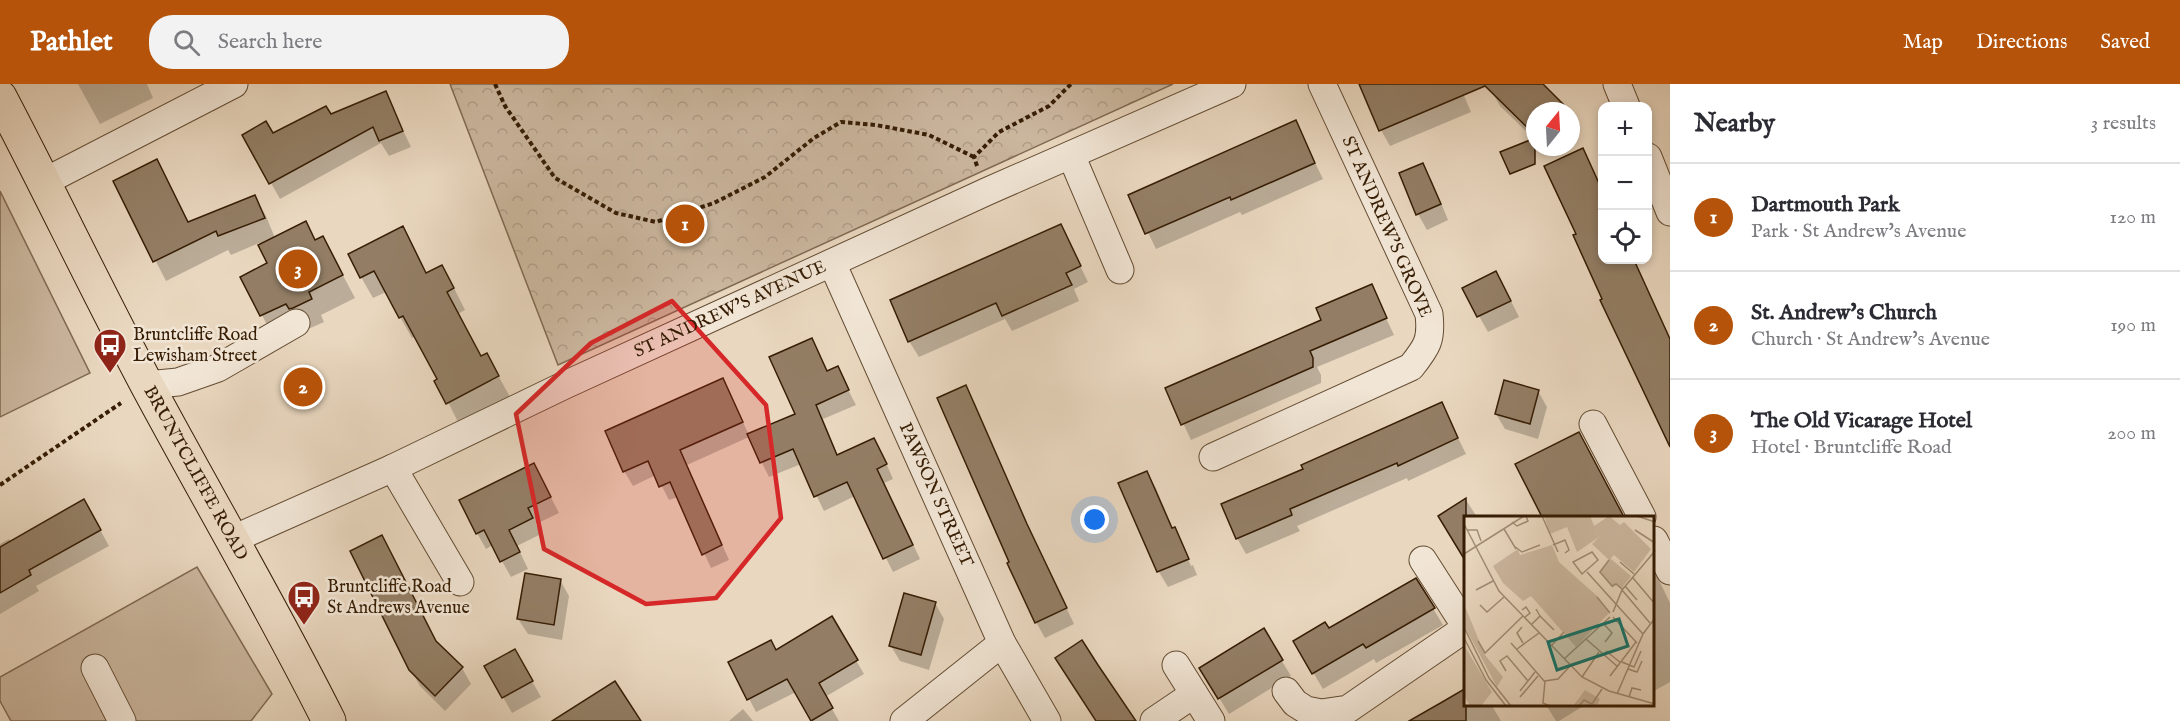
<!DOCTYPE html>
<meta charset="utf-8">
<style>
:root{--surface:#fff;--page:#f2f2f3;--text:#2b2b33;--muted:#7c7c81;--line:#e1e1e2;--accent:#b45309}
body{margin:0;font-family:"IM FELL English",serif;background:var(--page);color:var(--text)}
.controls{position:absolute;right:18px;top:18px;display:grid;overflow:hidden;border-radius:12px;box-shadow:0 3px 9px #0003}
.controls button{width:54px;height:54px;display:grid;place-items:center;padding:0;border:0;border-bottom:2px solid var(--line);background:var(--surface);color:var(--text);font:30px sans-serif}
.compass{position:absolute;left:1526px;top:18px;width:54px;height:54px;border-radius:50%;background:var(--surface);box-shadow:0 3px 9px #0003;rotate:18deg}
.you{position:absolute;left:1095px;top:436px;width:21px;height:21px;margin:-15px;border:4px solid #fff;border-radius:50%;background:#1a73e8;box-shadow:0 0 0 9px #1a73e833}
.badge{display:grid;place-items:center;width:39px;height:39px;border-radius:50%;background:var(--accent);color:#fff;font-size:20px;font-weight:700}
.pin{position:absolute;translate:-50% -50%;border:3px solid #fff;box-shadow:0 2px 6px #0006}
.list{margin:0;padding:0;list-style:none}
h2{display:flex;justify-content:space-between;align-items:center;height:78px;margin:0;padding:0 24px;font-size:26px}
h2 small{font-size:20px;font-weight:400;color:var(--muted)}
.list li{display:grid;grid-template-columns:39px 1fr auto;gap:18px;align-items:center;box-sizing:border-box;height:108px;padding:0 24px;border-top:2px solid var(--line)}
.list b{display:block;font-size:22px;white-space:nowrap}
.list p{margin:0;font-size:20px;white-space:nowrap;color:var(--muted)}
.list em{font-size:20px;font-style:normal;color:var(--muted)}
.icon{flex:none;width:33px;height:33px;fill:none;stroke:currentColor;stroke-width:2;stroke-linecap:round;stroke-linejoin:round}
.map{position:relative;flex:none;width:1670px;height:637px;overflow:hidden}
header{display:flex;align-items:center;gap:36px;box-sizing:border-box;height:84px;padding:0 30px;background:var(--accent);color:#fff}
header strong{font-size:28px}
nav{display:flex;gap:33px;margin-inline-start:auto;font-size:21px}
.search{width:420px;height:54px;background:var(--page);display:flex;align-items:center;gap:15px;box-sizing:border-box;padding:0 21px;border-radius:24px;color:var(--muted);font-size:22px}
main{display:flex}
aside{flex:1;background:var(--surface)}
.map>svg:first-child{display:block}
</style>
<header>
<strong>Pathlet</strong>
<div class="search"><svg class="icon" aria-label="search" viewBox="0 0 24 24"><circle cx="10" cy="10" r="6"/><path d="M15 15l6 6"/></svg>Search here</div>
<nav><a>Map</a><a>Directions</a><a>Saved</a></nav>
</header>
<main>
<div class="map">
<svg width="1670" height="637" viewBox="0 0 1670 637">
<defs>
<pattern id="park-crowns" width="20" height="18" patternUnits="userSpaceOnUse" patternTransform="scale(1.5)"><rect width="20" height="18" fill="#cbb79f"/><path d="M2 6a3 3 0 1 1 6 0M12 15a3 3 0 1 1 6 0" fill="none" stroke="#af9d87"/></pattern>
</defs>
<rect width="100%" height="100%" fill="#e9d7bf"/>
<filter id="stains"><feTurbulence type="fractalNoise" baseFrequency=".00333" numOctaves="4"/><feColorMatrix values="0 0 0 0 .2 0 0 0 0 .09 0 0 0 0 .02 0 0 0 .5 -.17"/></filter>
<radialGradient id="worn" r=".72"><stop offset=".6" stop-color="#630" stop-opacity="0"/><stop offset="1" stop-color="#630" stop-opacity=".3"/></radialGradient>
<!-- grass -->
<g fill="#cbb79f" stroke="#806a52" stroke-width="1.5">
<polygon points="0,107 90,289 0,333"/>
<polygon points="197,483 272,610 251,637 11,637 0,617 0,593"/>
</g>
<!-- park -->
<polygon fill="url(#park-crowns)" stroke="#806a52" stroke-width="1.5" points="450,0 1173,0 558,281"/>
<!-- shadow -->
<g fill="#0003">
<polygon points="78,0 147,0 153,14 100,40"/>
<polygon points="1375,0 1459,0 1471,28 1390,62 1381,46"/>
<polygon points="1497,0 1541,0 1565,27 1535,27 1535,56 1500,22 1491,6"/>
<polygon points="385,9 411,63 389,72 381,59 280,115 244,51 272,51 330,31"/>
<polygon points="1295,38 1323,95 1242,131 1240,128 1156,165 1130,111"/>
<polygon points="1583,66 1602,106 1602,176 1634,176 1670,256 1670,361 1602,217 1604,215 1578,150"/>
<polygon points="1423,81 1432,97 1448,136 1427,146 1418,130"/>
<polygon points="167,96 189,140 255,113 266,132 275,154 315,157 323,154 355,214 321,231 324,238 306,246 274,254 242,193 269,180 259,159 231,171 228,166 166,197 115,98"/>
<polygon points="1061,142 1088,198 1074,205 1079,217 1012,247 1005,235 919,273 909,257"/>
<polygon points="403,144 427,190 454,204 465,226 458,230 491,295 492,297 499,293 510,313 459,340 415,252 412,254 386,208 373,214 361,193"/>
<polygon points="1371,202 1394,251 1317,283 1321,291 1321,299 1191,356 1167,305 1323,236"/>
<polygon points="1505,205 1519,233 1488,248 1479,232"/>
<polygon points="837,284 856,321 823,335 838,372 882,370 893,395 884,399 920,475 893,488 855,412 824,427 801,380 769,393 749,353 687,381 729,476 711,484 678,413 669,416 656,391 633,402 624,387 723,296 749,351 797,330 828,289"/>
<polygon points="966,303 975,319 1035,457 1074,540 1045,554 1036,538 939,315"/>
<polygon points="1538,307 1547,323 1538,355 1505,345 1496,330"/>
<polygon points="1441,320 1466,370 1408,397 1407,394 1297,442 1300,447 1246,470 1237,454 1305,386"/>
<polygon points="1147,388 1156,404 1173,445 1183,459 1181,459 1191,482 1193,481 1197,491 1168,503 1159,488 1120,400"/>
<polygon points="542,396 559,429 536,440 541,450 517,462 528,485 511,493 493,461 486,465 477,449"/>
<polygon points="1466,416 1477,433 1440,432"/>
<polygon points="84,417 109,462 36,502 39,507 0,530 0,460 9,455 11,458"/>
<polygon points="1654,486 1670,519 1670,598 1654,607"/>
<polygon points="560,496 569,512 562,556 528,550 518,535"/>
<polygon points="1416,496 1443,541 1376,579 1374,575 1323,605 1295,558 1328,546"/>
<polygon points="935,519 944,535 929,586 900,577 891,562"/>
<polygon points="832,535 864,590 825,613 839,637 813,637 796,608 756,628 730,578 776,568"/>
<polygon points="1263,546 1291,592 1229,630 1201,584"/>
<polygon points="437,560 462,584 471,600 445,627 420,602 411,586"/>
<polygon points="515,567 541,613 512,629 486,583"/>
<polygon points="1466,620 1491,620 1501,637 1412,637"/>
<polygon points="1546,621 1546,620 1585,621 1559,637 1556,637"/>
<polygon points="743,625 753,637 729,637"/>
</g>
<!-- building -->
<g fill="#937e65" stroke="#361d04" stroke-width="1.5">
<polygon points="1359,0 1543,0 1570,27 1535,27 1535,51 1485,2 1379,47"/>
<polygon points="386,7 403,47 379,57 373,43 269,100 242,51 266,37 273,49 326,22 331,30"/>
<polygon points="1296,36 1315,79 1231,116 1230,113 1145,150 1128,111"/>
<polygon points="1535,54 1535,80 1510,90 1500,68"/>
<polygon points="1583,64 1602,106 1602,176 1634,176 1670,255 1670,363 1600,216 1602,215 1573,151 1576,150 1544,82"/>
<polygon points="157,75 188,138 255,111 265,134 218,152 216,147 153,178 113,97"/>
<polygon points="1423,79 1441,120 1416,131 1399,89"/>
<polygon points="306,137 315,156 323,152 343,191 309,208 312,215 293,224 289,225 286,220 260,232 240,193 267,179 258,161"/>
<polygon points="1061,140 1081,182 1066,189 1072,201 1002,232 996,219 908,258 890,216"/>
<polygon points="403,142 426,189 442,181 454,204 447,208 481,272 487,269 499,292 446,320 434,297 437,295 403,232 399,234 374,187 360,194 348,170"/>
<polygon points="1496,187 1511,217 1477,233 1462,204"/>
<polygon points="1372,200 1387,234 1310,267 1313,274 1313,283 1181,341 1165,304 1321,236 1316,224"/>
<polygon points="812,254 827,287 838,282 849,306 816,321 837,371 874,354 887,380 877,385 913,461 883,475 847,398 814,413 793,365 760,379 747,350 795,330 769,273"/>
<polygon points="723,294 743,338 680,366 722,461 702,471 670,398 659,403 648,377 623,388 605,347"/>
<polygon points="1504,296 1539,306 1530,340 1495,330"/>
<polygon points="966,301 1027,440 1067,524 1035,539 1007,479 1009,478 937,314"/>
<polygon points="1442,318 1458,354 1398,382 1397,379 1290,425 1292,431 1236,455 1221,420 1303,385 1301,381"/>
<polygon points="1579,348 1624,433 1542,433 1515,380"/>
<polygon points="534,379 551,413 528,424 533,434 509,446 520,468 500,478 484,446 476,450 459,416"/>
<polygon points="1147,387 1172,444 1175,443 1189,475 1157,488 1118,399"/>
<polygon points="1466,414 1466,478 1438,432"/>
<polygon points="84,415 101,446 29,486 31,491 0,509 0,463"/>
<polygon points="382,451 436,557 463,583 435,612 409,586 350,467"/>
<polygon points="525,489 561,495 554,541 517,535"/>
<polygon points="1416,494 1435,524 1366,564 1363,560 1312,590 1293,557 1325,538 1329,544"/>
<polygon points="904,509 936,518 921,571 889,562"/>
<polygon points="832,532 858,576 819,599 833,624 811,637 787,595 747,616 728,578 771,556 776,566"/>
<polygon points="1264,544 1283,576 1218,615 1199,584"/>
<polygon points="1082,556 1098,581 1136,637 1096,637 1055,574"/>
<polygon points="515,565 533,597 502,614 484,582"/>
<polygon points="615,597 641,637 552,637"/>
<polygon points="1466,604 1466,637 1409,637 1444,617"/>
</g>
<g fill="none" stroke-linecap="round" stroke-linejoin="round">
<!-- minor casing -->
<g stroke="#634c33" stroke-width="29">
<g id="minor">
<polyline points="1617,0 1626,22"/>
<polyline points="1071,71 1120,186"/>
<polyline points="1648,73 1670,128"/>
<polyline points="44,98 234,0"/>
<path id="s1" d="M832,179L1002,559L1047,637"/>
<polyline points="147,301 178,298 218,284 296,239"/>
<polyline points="1593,340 1642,433"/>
<path d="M1213,373L1411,283C1427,263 1432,256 1429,230L1322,0"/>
<polyline points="393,384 460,498"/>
<path id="s2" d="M231,456L393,384L565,301L988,107L1232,0"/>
<polyline points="1654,456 1670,487"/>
<polyline points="1423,476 1466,543"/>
<polyline points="1176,581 1211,637"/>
<polyline points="95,584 122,637"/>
<polyline points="1286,607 1295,619 1306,626 1321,629 1348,625 1466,544"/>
<polyline points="904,637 1002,559"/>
<polyline points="1154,637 1194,610"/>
</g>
</g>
<!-- major casing -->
<g stroke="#361d04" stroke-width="35">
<g id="major">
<path id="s3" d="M0,13C50,108 96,205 147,301C207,413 272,523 329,637"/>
</g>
</g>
<!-- path -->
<g stroke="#361d04" stroke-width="4" stroke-dasharray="4.5 3" stroke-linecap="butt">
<polyline points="495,0 505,22 555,94 616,129 656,138 714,119 765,93 814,54 841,38 876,41 929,51 974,73"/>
<polyline points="977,82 974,73 999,48 1049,22 1071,0"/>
<polyline points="0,401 121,319"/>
</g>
<!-- minor -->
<use href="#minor" stroke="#f1e5d5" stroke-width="27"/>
<!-- major -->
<use href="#major" stroke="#e9d7bf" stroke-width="33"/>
</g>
<!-- marked area -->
<path fill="#d62828" fill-opacity="0.2" stroke="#d62828" stroke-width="4.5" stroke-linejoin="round" d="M672,217L766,321L781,434L716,514L646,520L544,465L516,330L591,259Z"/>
<!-- icons -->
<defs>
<g id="bus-pin" transform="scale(1.725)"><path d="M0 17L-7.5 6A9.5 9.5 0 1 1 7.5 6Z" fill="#8f2418" stroke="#f1e5d5"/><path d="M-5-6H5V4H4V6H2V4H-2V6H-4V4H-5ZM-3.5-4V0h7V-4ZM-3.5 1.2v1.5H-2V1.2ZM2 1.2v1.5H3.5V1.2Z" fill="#fff"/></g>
</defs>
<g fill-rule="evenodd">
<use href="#bus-pin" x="110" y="261"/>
<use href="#bus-pin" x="304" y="513"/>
</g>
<g text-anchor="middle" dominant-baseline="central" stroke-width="5" stroke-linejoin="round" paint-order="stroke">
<!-- street labels -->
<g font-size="18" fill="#361d04" stroke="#f1e5d5">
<text transform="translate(1386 143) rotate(66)">ST ANDREW'S GROVE</text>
<text stroke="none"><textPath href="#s2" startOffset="550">ST ANDREW'S AVENUE</textPath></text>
<text stroke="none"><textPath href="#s3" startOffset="424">BRUNTCLIFFE ROAD</textPath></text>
<text stroke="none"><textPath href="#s1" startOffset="254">PAWSON STREET</textPath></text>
</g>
<!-- poi labels -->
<g font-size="18" fill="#361d04" stroke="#f1e5d5" text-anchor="start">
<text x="133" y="251">Bruntcliffe Road<tspan x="133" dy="21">Lewisham Street</tspan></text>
<text x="327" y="503">Bruntcliffe Road<tspan x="327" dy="21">St Andrews Avenue</tspan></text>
</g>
</g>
<!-- overview -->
<g transform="translate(1464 432)">
<rect width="190" height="190" fill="#e9d7bf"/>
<path d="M146,42L167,60L157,73L152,68L149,72L135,56Z" fill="#cbb79f"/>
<path d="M0,88L21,139L39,161L33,171L1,111ZM0,129L28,176L17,190H6L0,180Z" fill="#cbb79f"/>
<path d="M80,0H126L135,21L113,36L103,11L86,18Z" fill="#cbb79f"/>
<path d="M145,0L156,9L160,6L187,33L170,56L150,39L145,44L128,28L135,21L130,10ZM88,29L95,46L133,80L145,97L112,131L67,80L59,85L39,67L29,50L54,33L56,39Z" fill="#cbb79f"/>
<path d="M121,174L136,183L133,190H109Z" fill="#cbb79f"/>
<path fill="none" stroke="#a18d74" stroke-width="1.5" d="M78,0L94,36M173,0L191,6M48,6L53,10L64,5L62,0M0,8L35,75L118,161L145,175L191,188M40,13L52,33M3,14H13L17,25M171,14L191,27M89,29L101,24L105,34L101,37M50,30L58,36L76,29M128,36L134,44L118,58L109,46ZM0,38L60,0M145,44L136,56L148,70L152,68L158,73M156,46L170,58M123,56L179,118M169,62L191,88M161,70L173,84M12,74L29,65M158,74L186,107M133,81L146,97M16,89L23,96L40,81M58,94L62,91L66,97L60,102M149,96L158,74L191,35M76,100L90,114M149,101L173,127M139,107L148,117L141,126M68,108L76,100L72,93M0,111L25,162L47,190M58,111L53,117L59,127M0,122L22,164L42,190M122,123L154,151M14,125L21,137L59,100M47,127L81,166M87,130L100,116M53,133L75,117M142,135L157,147M100,143L146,101M158,146L170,151L177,135M164,153L173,156L178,145M42,155L36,145L43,140L64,165M146,160L172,126M118,161L135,136M56,175L71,156M153,178L179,118L191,102M56,181L74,160M165,181L168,172L177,174M86,190L79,187L81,165L94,163L107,149M115,190L120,184L128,188L138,173"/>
<path fill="#0f766e" fill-opacity="0.15" stroke="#0f766e" stroke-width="3" d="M155,103L164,130L93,154L84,126Z"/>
<rect width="190" height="190" fill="none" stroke="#361d04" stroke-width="3"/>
</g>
<rect width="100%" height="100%" filter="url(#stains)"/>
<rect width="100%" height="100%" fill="url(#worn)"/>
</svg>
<div class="controls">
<button>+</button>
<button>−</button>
<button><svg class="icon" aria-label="locate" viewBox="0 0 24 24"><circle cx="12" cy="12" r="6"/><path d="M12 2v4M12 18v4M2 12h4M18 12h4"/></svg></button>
</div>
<svg class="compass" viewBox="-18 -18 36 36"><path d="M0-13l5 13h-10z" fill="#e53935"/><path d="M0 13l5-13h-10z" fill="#7c7c81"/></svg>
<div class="you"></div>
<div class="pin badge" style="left:685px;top:140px">1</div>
<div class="pin badge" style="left:303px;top:303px">2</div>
<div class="pin badge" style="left:298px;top:185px">3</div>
</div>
<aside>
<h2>Nearby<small>3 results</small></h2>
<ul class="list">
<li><span class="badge">1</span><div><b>Dartmouth Park</b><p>Park · St Andrew's Avenue</p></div><em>120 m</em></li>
<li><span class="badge">2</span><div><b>St. Andrew's Church</b><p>Church · St Andrew's Avenue</p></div><em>190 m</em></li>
<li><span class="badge">3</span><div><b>The Old Vicarage Hotel</b><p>Hotel · Bruntcliffe Road</p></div><em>200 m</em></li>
</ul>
</aside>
</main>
